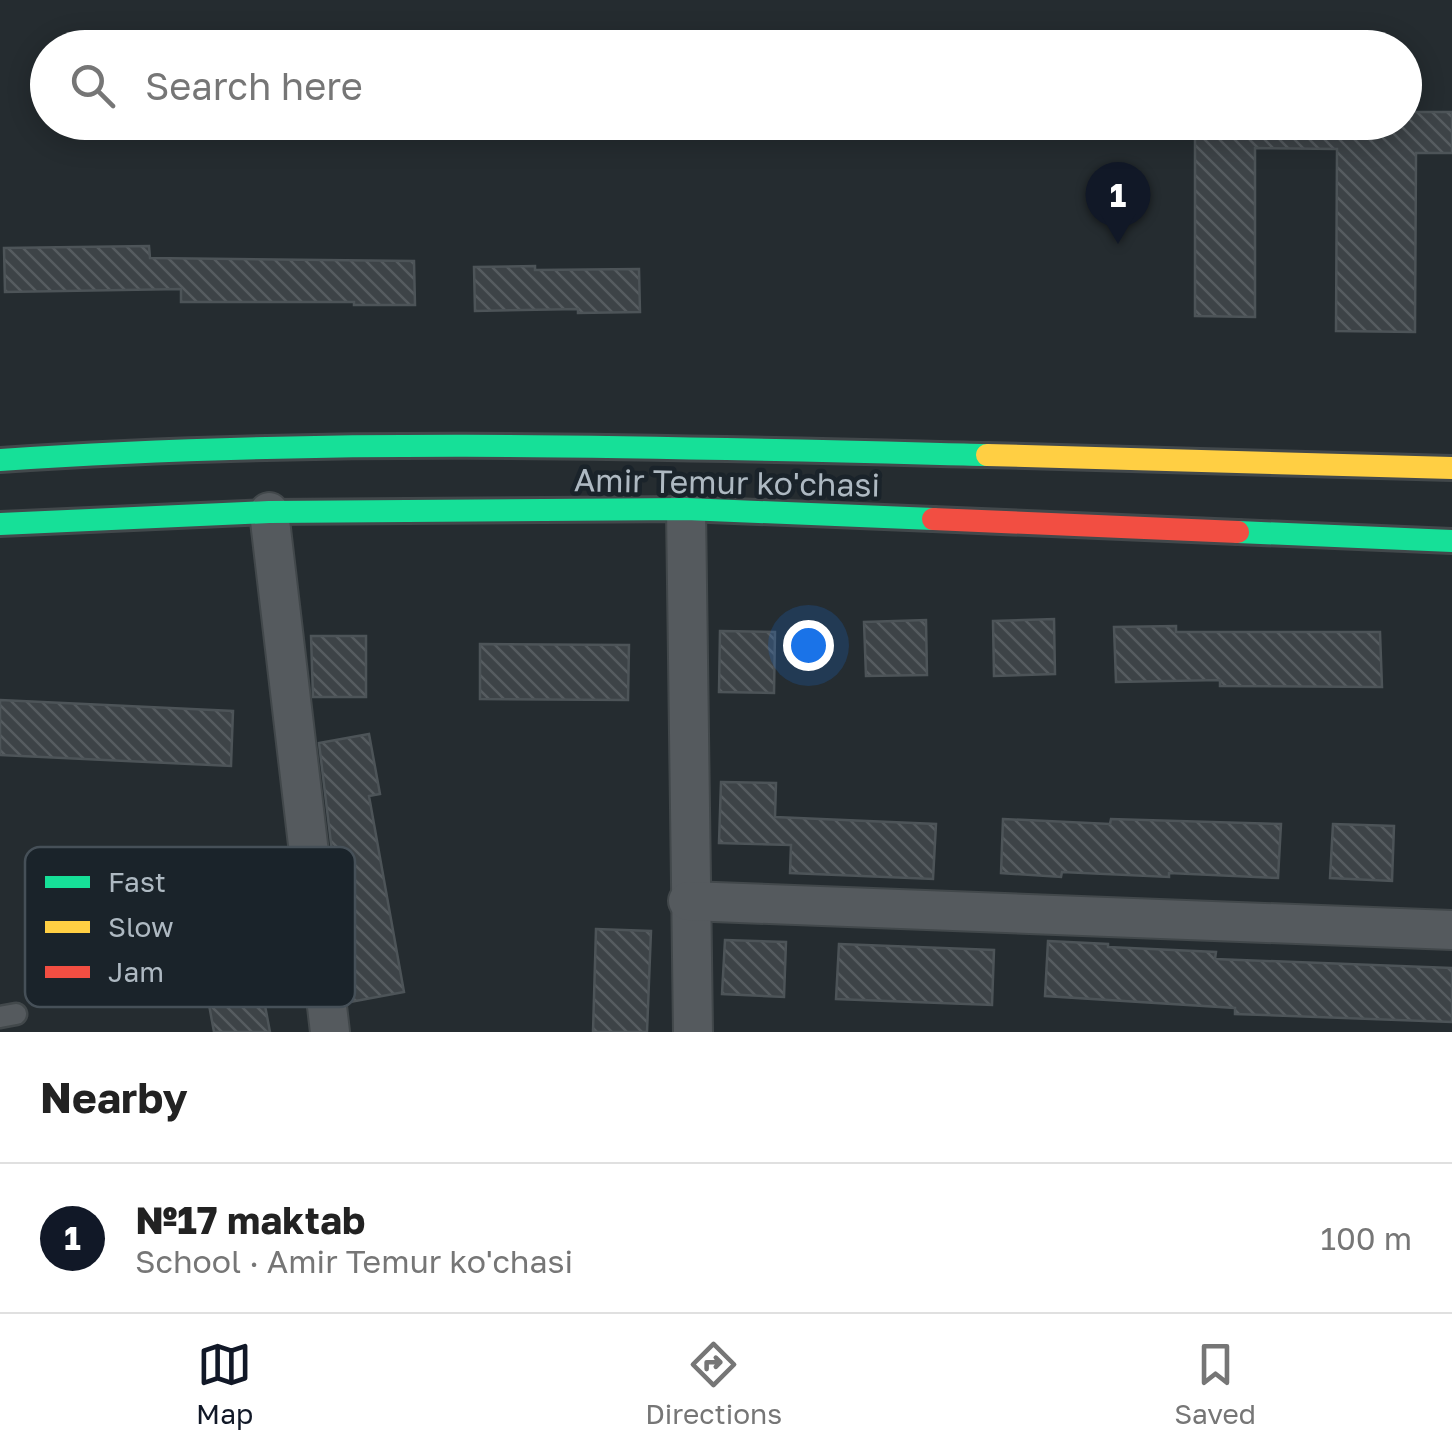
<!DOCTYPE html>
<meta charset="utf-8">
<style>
:root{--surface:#fff;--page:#f2f2f2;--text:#222;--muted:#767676;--line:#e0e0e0;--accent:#111827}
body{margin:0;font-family:"Golos Text",sans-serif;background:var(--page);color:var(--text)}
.you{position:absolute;left:808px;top:645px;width:35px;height:35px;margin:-25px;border:8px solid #fff;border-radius:50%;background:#1a73e8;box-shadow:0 0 0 15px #1a73e833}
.badge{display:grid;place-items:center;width:65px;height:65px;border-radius:50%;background:var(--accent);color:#fff;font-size:32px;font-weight:700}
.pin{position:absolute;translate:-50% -82px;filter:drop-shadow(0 2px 5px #0008)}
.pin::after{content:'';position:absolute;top:52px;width:35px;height:30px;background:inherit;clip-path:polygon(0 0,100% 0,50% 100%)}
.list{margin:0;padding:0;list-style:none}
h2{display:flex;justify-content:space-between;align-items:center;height:130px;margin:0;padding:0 40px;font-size:42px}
h2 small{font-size:32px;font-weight:400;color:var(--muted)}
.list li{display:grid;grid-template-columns:65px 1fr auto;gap:30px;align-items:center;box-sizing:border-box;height:150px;padding:0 40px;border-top:2px solid var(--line)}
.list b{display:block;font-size:38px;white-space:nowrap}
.list p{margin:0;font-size:32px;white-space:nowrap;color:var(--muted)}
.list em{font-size:32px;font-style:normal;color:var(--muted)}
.icon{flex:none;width:55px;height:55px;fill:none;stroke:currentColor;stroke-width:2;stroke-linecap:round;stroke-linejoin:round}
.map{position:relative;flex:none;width:1452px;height:1032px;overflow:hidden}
.search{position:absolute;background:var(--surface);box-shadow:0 5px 25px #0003;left:30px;right:30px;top:30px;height:110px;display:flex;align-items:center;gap:25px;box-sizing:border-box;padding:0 35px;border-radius:55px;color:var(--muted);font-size:38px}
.sheet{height:280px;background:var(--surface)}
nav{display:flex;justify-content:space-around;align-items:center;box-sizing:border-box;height:140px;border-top:2px solid var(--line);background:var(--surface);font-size:28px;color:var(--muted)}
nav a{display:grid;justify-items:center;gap:5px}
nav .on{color:var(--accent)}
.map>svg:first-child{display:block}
</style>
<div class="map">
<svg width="1452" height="1032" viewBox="0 0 1452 1032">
<defs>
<pattern id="building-back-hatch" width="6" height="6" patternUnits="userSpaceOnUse" patternTransform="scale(2.5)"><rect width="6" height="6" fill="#3d4347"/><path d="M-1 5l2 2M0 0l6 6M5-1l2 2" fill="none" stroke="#565c60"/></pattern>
</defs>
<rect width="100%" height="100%" fill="#252c30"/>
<!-- building -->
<g fill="url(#building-back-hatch)" stroke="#4d5458" stroke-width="2.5">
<polygon points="1404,112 1452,112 1452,153 1416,153 1415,332 1336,331 1337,149 1255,148 1255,317 1195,316 1195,122 1404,122"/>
<polygon points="149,246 150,258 414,261 415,305 354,305 354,302 181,302 181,289 5,292 4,248"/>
<polygon points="535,266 535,270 639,269 640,312 578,313 578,309 475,311 474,267"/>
<polygon points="1054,619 1055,674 994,676 993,621"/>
<polygon points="926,620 927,675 866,676 864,622"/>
<polygon points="1176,626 1176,632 1380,632 1382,687 1220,686 1220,680 1116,682 1114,627"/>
<polygon points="720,631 775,632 774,693 719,692"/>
<polygon points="311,636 366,636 366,697 313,697"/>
<polygon points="480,644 629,645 628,700 480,699"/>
<polygon points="0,700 233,711 231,766 0,755"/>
<polygon points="369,734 380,794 369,796 404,992 350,1002 319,743"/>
<polygon points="721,782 776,783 775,817 936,824 933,879 790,873 791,845 719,843"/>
<polygon points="1003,819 1110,824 1111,819 1281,824 1278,878 1169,873 1169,877 1062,872 1061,877 1001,873"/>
<polygon points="1333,824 1394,826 1392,881 1330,878"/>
<polygon points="253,896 256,958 270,1032 214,1032 201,961 198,898"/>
<polygon points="596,929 651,931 647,1032 593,1032"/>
<polygon points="725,940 786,942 784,997 722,994"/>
<polygon points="1048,941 1108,944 1108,947 1216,952 1215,959 1452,968 1452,1022 1235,1014 1235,1008 1045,996"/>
<polygon points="839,944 994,950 992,1005 836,999"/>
</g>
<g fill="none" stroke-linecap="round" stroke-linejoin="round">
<!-- lane casing -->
<g stroke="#42484b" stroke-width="25">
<polyline id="lane" points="0,1017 16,1014"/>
</g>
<!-- street casing -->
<g stroke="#42484b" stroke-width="42">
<g id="street">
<polyline points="686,509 693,1032"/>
<polyline points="269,512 330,1032"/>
<polyline points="688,901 1452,930"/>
</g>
</g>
<!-- fast casing -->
<g stroke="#42484b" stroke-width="28">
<g id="fast">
<path d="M0,460C328,437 658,447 987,455"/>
<polyline points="0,524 269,512 686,509 933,519"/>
<polyline points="1238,532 1452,541"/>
</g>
</g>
<!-- slow casing -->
<g stroke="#42484b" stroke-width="28">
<polyline id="slow" points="987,455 1452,468"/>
</g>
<!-- jam casing -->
<g stroke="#42484b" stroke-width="28">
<polyline id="jam" points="933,519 1238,532"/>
</g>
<!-- lane -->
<use href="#lane" stroke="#555a5e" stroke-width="20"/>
<!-- street -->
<use href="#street" stroke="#555a5e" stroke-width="38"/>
<!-- fast -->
<use href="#fast" stroke="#16e098" stroke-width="22"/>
<!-- slow -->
<use href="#slow" stroke="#ffcf43" stroke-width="22"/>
<!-- jam -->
<use href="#jam" stroke="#f24e42" stroke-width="22"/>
</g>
<g text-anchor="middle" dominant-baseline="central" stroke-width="9" stroke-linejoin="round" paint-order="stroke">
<!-- street labels -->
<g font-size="32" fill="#aeb9c2" stroke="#1a232a">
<text transform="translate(727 482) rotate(1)">Amir Temur ko'chasi</text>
</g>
</g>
<!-- legend -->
<rect x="25" y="847" width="330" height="160" rx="15" fill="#1a232a" stroke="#465058" stroke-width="2.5"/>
<rect x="45" y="876" width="45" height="12" fill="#16e098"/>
<rect x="45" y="921" width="45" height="12" fill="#ffcf43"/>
<rect x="45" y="966" width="45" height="12" fill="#f24e42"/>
<g font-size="28" fill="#aeb9c2">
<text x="108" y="892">Fast</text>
<text x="108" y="937">Slow</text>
<text x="108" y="982">Jam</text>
</g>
</svg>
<div class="you"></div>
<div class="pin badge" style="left:1118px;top:244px">1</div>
<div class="search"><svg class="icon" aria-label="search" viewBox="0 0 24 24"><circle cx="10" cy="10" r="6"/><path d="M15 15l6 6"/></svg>Search here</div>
</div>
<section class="sheet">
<h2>Nearby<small></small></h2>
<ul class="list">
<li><span class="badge">1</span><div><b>№17 maktab</b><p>School · Amir Temur ko'chasi</p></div><em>100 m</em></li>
</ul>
</section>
<nav>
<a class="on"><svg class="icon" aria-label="map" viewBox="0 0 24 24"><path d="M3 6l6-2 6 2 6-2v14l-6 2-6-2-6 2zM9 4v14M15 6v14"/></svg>Map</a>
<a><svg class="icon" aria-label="directions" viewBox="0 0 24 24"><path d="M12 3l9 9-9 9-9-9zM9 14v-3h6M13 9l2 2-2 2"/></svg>Directions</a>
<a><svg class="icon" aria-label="saved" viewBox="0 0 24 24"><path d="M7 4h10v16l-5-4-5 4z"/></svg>Saved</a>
</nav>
